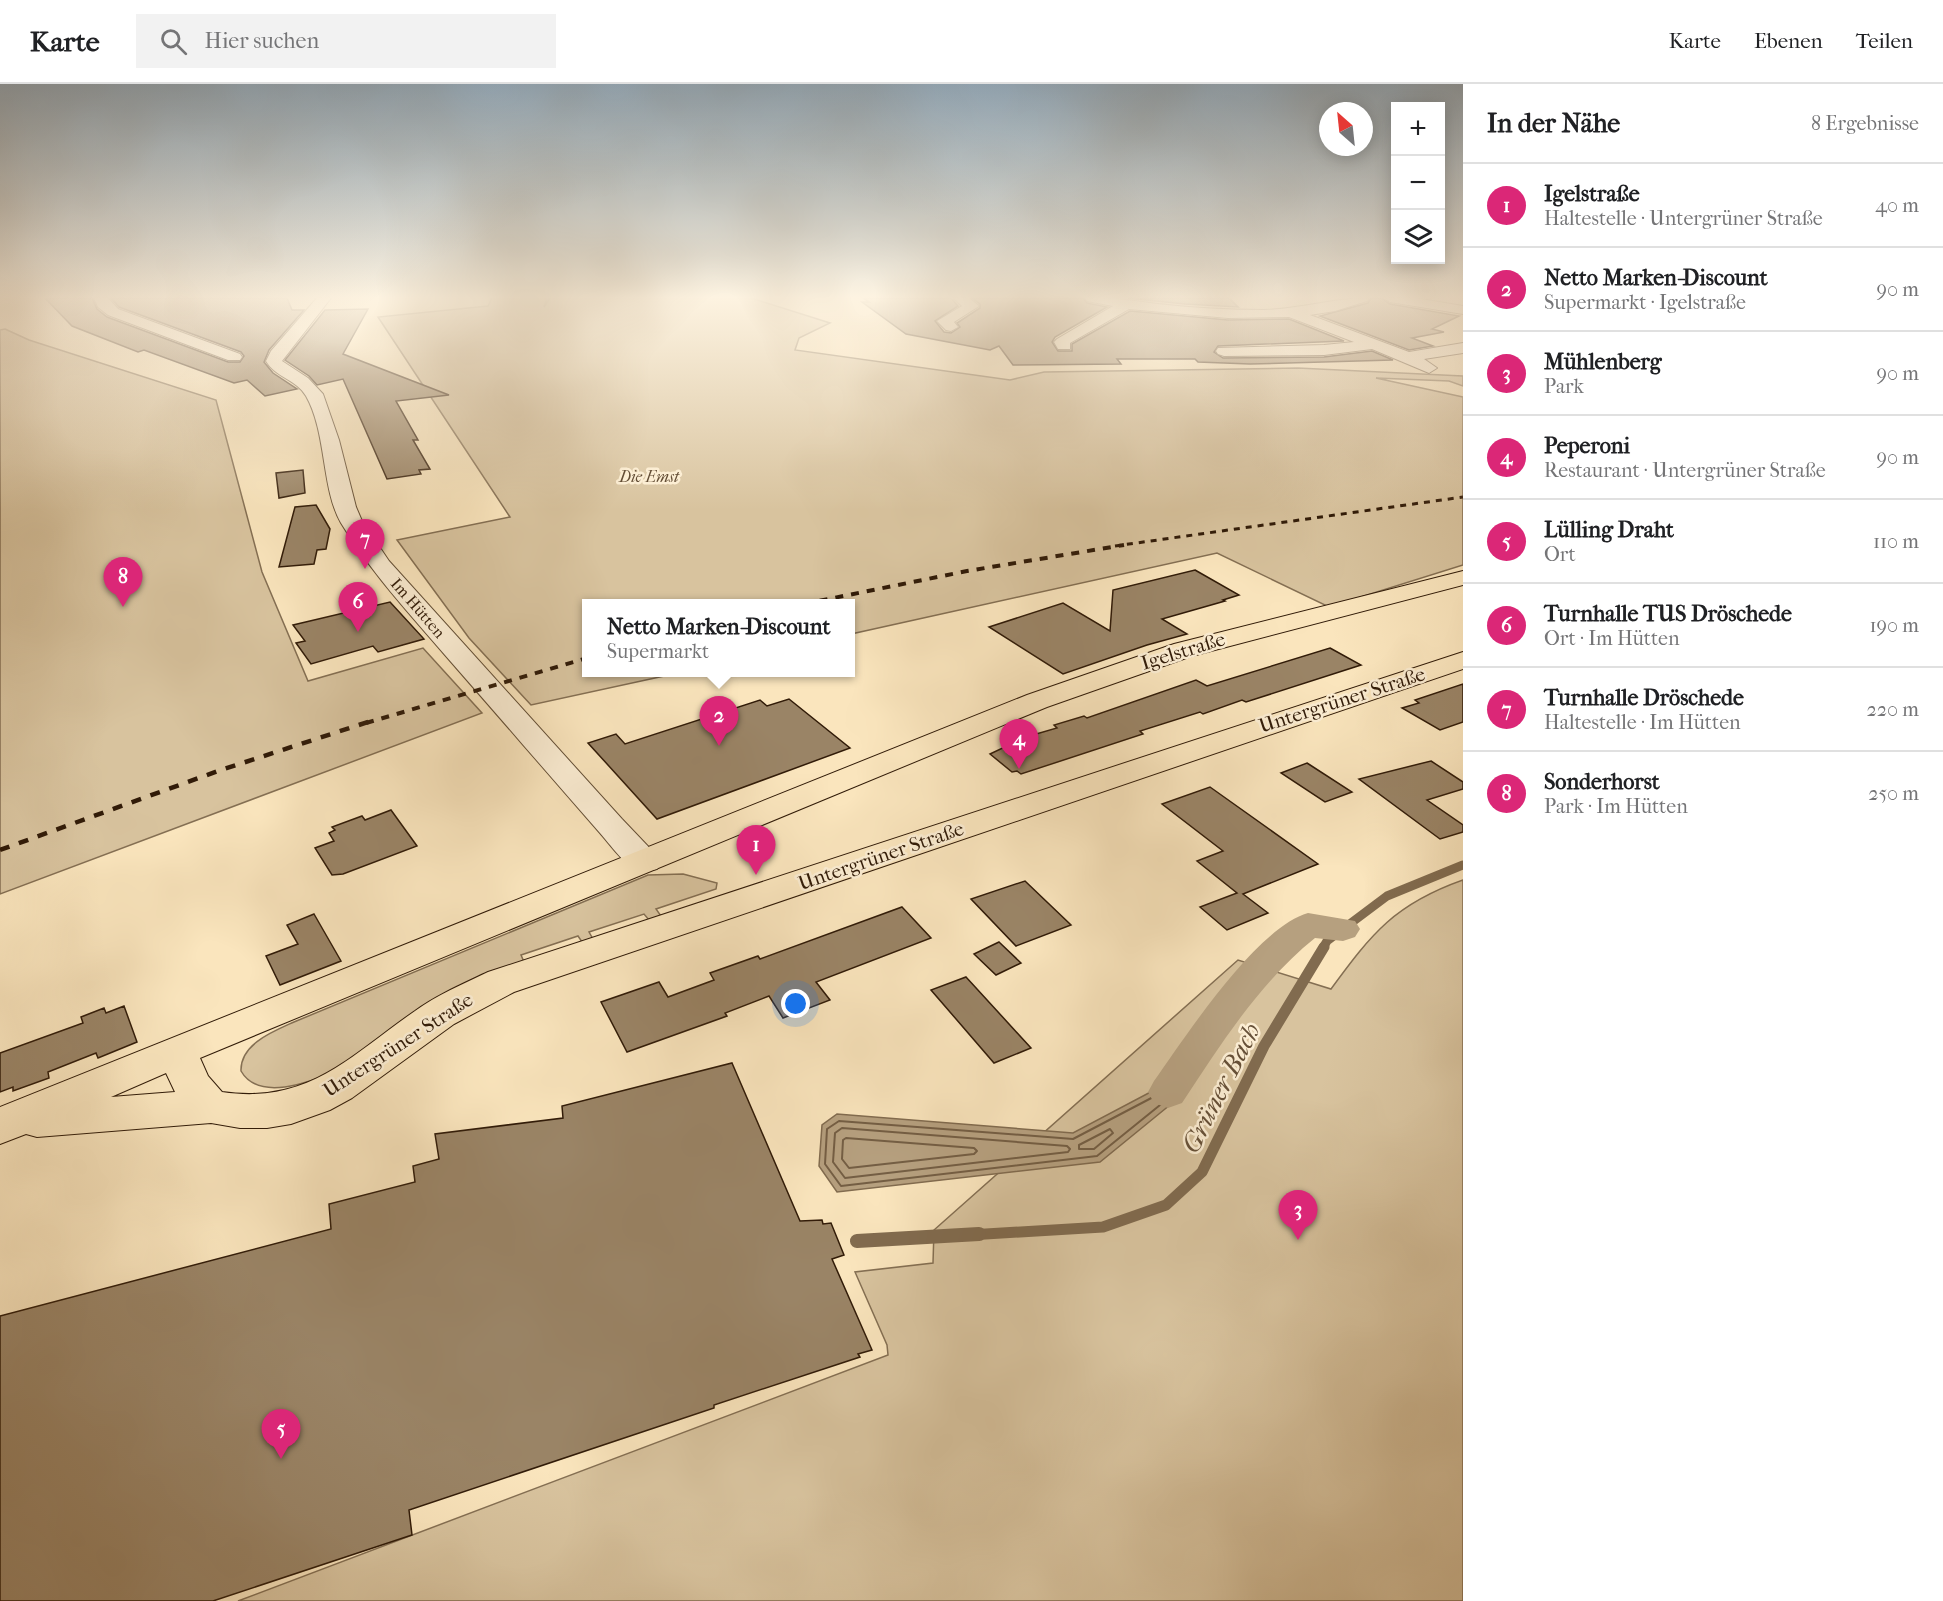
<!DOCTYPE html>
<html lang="de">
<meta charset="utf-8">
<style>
:root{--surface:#fff;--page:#f2f2f2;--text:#202124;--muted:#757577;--line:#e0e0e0;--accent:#db2777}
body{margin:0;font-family:"IM FELL French Canon",serif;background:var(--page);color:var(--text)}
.controls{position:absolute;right:18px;top:18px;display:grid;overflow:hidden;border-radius:0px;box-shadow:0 3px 15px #0003}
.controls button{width:54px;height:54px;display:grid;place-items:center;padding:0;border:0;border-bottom:2px solid var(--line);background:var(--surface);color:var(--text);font:30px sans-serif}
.compass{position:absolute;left:1319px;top:18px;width:54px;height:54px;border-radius:50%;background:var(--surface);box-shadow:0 3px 15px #0003;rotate:333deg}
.you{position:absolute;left:796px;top:920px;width:21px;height:21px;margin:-15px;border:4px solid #fff;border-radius:50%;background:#1a73e8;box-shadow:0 0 0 9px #1a73e833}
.badge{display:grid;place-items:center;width:39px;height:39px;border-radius:50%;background:var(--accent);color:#fff;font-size:20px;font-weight:700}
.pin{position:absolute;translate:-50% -50px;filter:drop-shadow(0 2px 3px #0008)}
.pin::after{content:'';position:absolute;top:32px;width:21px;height:18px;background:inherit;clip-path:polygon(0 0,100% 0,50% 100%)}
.popup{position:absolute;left:582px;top:515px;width:273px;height:78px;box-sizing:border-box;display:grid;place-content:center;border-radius:0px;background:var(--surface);filter:drop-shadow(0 2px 4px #0005);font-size:20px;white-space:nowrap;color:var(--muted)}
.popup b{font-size:22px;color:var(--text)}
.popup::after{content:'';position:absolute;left:50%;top:100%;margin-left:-12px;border:12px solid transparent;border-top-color:var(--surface)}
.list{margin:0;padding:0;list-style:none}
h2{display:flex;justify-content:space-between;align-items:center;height:78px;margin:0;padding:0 24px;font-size:26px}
h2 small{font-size:20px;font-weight:400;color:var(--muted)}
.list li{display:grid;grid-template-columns:39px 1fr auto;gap:18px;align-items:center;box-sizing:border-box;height:84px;padding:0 24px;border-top:2px solid var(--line)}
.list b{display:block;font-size:22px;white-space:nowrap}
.list p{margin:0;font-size:20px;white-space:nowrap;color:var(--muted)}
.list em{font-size:20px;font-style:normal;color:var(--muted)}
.icon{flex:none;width:33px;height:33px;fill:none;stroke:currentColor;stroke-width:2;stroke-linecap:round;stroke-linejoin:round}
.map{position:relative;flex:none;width:1463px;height:1517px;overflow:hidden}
header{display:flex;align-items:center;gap:36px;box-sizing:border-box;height:84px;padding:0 30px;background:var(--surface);border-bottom:2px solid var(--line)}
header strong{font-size:28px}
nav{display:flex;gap:33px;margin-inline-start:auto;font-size:21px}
.search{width:420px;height:54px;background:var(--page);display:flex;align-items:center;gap:15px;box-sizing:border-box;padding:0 21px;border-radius:0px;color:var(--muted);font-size:22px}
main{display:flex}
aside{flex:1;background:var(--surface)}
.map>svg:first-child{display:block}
</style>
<header>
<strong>Karte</strong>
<div class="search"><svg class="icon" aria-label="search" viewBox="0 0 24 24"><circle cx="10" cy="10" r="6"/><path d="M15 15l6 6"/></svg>Hier suchen</div>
<nav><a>Karte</a><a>Ebenen</a><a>Teilen</a></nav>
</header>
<main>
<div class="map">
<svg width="1463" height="1517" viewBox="0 0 1463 1517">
<rect width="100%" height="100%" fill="#fae5bd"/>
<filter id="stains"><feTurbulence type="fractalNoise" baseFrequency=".00333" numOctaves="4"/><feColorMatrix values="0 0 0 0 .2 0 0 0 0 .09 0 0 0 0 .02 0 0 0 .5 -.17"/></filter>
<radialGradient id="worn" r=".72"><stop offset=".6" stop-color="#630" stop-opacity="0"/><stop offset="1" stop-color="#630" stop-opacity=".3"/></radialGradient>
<!-- green -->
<g fill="#d8c39e" stroke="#846f53" stroke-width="1.5">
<polygon points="492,214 547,214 544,223 550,214 751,214 830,239 799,254 795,266 1010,296 1044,288 1298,284 1463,292 1463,302 1449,297 1376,294 1463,313 1463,481 1329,523 1217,469 851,550 851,520 587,520 587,588 678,589 531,621 469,554 397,456 510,433 378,233 488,222"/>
<polygon points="5,245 29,256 216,316 262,488 308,597 423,564 482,629 0,810 0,246"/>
<path d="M683,790L717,799L716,805L656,825L661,832L649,836L644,830L589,848L593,855L582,858L578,852L521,871L524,878L324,992C301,1001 257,1015 241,987C240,960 274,947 294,938L648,791Z"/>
<path d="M1463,796V1517H238L888,1271L887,1261L855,1188L933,1179L934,1146L1238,876L1331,905C1372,849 1395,820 1463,796Z"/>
</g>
<!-- water -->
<polygon fill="#b6a07f" stroke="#816b4f" stroke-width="1.5" points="1162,1002 1176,1016 1100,1078 837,1108 819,1082 822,1041 837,1030 1073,1049"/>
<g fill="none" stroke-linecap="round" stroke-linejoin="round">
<!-- shore -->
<g stroke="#745e44" stroke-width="2">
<polygon points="1159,1010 1165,1013 1165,1017 1097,1072 841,1102 825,1080 827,1045 839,1037 1073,1055"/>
<polygon points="842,1044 1067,1062 1070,1065 1068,1068 845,1094 833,1078 835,1049"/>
<polygon points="1110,1045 1113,1049 1094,1065 1079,1065 1079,1061"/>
<polygon points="846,1054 974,1064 977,1067 974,1070 849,1084 842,1075 843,1056"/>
</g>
<!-- stream-far2 -->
<polyline stroke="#816b4f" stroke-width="9" points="1323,864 1327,857 1387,812 1463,781"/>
<!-- stream-far1 -->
<polyline stroke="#816b4f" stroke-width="11" points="953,1152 1103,1143 1166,1121 1202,1088 1264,962 1324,863"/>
<!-- stream -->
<polyline stroke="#816b4f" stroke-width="14" points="857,1157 979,1150"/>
<!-- canal -->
<path fill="#b6a07f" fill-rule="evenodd" d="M1308,829L1355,837L1360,845L1355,853L1343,857L1315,854C1259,899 1221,960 1182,1019L1168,1024L1154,1019L1148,1008L1154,997C1186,952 1256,844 1308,829Z"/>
</g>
<!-- building -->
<g fill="#9a8466" stroke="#311b08" stroke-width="1.5">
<polygon points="45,214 92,214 97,225 107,233 228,278 240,278 244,272 241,268 119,223 111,214 287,214 292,226 304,226 269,266 264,278 273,289 297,305 265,312 247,296 234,299 144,266 138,268 72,242"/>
<polygon points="863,214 951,214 958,222 935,237 944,248 951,249 960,243 957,239 980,224 980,220 972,214 1083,214 1087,219 1107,223 1055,253 1052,258 1058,267 1072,267 1072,260 1130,227 1228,236 1289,235 1344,257 1218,262 1214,268 1223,274 1324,273 1372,267 1393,276 1250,280 1198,278 1195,275 1117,275 1121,280 1013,281 999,262 990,266 906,250 862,218 869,218"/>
<polygon points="1128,214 1229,214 1238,223 1185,220"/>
<polygon points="1371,214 1381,214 1390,220 1459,232 1432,245 1444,248 1412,254 1433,262 1409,266 1320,232 1368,219"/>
<polygon points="368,225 343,270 449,311 396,317 418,356 413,356 430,385 419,386 421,390 387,395 343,295 317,301 309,292 285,276 325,226"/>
<polygon points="303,386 305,409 279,414 276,389"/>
<polygon points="316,421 330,445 326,465 317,466 314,480 279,483 295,423"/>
<polygon points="1195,486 1239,511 1223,516 1225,517 1162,535 1187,550 1147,561 1063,590 989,543 1063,519 1110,547 1113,506"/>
<polygon points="390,518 424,555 378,568 373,562 311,580 296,559 305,557 293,541"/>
<polygon points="1330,564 1361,581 1246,618 1242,616 1203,630 1200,628 1140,647 1143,650 1021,690 1017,687 1012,688 990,670 1026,653 1057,644 1054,641 1084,632 1087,634 1196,596 1207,602"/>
<polygon points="1463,600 1463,638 1440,646 1402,624 1419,619 1415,616"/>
<polygon points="789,615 850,664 657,735 588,659 616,650 625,660 760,616 767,622"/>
<polygon points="1431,677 1463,698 1463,705 1427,716 1463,741 1463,748 1440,755 1359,695"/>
<polygon points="1307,679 1352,708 1325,718 1281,689"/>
<polygon points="1210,703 1318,780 1243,810 1268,829 1227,846 1200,823 1237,809 1197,777 1223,767 1162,720"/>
<polygon points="391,726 417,762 343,790 332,791 315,764 334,757 329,749 335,746 332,743 362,732 365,736"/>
<polygon points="1025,797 1071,841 1016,862 971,815"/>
<polygon points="902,823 931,854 816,898 830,916 783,934 769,912 725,929 727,932 627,968 601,918 659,898 668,913 714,896 710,889 758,872 760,875"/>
<polygon points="314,830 341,877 280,901 266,872 298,860 287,841"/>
<polygon points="999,858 1021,879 996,891 974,870"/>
<polygon points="966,893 1031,964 994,979 931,906"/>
<polygon points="124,922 137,958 98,974 96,969 48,988 49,994 13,1007 13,1003 0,1008 0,969 83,939 81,933 104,924 106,929"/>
<polygon points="732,979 800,1137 822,1136 823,1140 831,1139 844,1171 832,1175 872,1266 858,1270 860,1273 714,1321 714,1324 409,1426 412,1451 213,1517 0,1517 0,1232 331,1145 329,1120 415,1098 413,1082 439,1075 435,1050 563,1034 562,1022"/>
</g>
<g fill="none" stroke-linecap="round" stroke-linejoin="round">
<!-- minor casing -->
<g stroke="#634e35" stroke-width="2">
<g id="minor">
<polygon points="94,214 108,214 118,225 240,270 242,273 240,276 228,276 108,231 98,223"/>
<path d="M317,214H331L282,277L308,294L323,310L339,356L356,423L362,437L389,477L622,735L662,777L657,785C629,792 617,768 600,749C548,690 497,630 445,571C408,528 370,487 341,439C321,404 327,349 306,312C297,296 275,293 266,277L271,267Z"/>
<polygon points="953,214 969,214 979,222 954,238 958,243 951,247 946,246 937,237 962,222"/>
<path d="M1085,214C1110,213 1134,217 1158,220C1193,224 1229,226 1264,226C1300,225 1334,214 1369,214L1367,217L1335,227L1310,231L1409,268L1463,259V269L1424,275L1437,284L1429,289L1372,265L1324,271L1224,272L1218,270L1216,267L1218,264L1324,261L1354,258L1289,233L1228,234L1129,225L1070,259V265H1058L1054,258L1057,255L1113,222L1087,217Z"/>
<polygon points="1383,214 1415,214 1463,222 1463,230 1390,218"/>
</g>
</g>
<!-- major casing -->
<g stroke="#311b08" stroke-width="2">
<path id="major" d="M1463,487V501L1192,572L1047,623L200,974L208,992L222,1008C308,1021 350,972 415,927C437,911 463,900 488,888L1463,568V585L514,908L454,940L352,1014L330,1026L291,1040L267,1044H240L211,1039L37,1053L26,1050L0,1060V1023L1027,611L1174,560ZM166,989L175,1008L111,1013Z"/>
</g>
<!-- minor -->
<use href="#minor" fill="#fceed4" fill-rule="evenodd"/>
<!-- major -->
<use href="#major" fill="#fae5bd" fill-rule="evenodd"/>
<!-- rail-far2 -->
<polyline stroke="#311b08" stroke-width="3" stroke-dasharray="6 6" stroke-linecap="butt" points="1115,462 1463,413"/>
<!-- rail-far1 -->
<g stroke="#311b08" stroke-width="4" stroke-dasharray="8 8" stroke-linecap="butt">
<polyline points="804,520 967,487 1124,461"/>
<polyline points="366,639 587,574"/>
</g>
<!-- rail -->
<polyline stroke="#311b08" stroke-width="4.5" stroke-dasharray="10 10" stroke-linecap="butt" points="0,766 218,687 371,637"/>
</g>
<!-- sky -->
<linearGradient id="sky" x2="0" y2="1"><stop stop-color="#94acbe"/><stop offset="0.5" stop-color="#fdf3e1"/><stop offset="1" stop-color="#fdf3e1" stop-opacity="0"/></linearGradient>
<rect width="1463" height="426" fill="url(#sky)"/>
<g text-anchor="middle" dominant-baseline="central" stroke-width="5" stroke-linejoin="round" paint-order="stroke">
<!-- far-park labels -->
<g font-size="16" font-style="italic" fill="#634d35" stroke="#fceed4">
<text x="649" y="392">Die Emst</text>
</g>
<!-- far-street labels -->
<g font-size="16" fill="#311b08" stroke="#fceed4">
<text transform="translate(418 524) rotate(49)">Im Hütten</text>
</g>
<!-- street labels -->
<g font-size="20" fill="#311b08" stroke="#fceed4">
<text transform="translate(1183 567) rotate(-17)">Igelstraße</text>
<text transform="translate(1342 616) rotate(-18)">Untergrüner Straße</text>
<text transform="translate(881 772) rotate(-19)">Untergrüner Straße</text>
<text transform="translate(398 961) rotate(-33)">Untergrüner Straße</text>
</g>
<!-- near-water labels -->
<g font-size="26" font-style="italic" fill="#665038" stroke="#fceed4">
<text transform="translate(1221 1004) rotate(-63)">Grüner Bach</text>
</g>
</g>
<rect width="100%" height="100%" filter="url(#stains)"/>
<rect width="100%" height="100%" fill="url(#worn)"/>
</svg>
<div class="controls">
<button>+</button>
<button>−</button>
<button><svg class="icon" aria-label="layers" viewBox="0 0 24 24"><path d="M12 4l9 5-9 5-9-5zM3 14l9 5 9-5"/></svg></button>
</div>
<svg class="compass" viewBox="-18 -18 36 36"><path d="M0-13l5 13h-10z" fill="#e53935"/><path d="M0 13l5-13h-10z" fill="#757577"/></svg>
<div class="you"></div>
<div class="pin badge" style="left:756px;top:791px">1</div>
<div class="pin badge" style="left:719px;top:662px">2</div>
<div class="popup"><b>Netto Marken-Discount</b>Supermarkt</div>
<div class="pin badge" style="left:1298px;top:1156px">3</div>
<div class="pin badge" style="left:1019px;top:685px">4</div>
<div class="pin badge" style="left:281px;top:1375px">5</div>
<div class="pin badge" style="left:358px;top:548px">6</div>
<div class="pin badge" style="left:365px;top:485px">7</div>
<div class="pin badge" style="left:123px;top:523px">8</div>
</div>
<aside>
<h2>In der Nähe<small>8 Ergebnisse</small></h2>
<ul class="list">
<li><span class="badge">1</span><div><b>Igelstraße</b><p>Haltestelle · Untergrüner Straße</p></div><em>40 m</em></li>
<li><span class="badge">2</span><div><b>Netto Marken-Discount</b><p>Supermarkt · Igelstraße</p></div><em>90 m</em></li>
<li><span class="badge">3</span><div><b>Mühlenberg</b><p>Park</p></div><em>90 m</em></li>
<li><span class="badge">4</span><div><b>Peperoni</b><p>Restaurant · Untergrüner Straße</p></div><em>90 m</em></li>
<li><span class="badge">5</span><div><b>Lülling Draht</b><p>Ort</p></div><em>110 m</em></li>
<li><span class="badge">6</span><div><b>Turnhalle TUS Dröschede</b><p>Ort · Im Hütten</p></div><em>190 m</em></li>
<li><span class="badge">7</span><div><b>Turnhalle Dröschede</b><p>Haltestelle · Im Hütten</p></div><em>220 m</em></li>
<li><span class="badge">8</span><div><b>Sonderhorst</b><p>Park · Im Hütten</p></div><em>250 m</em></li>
</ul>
</aside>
</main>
